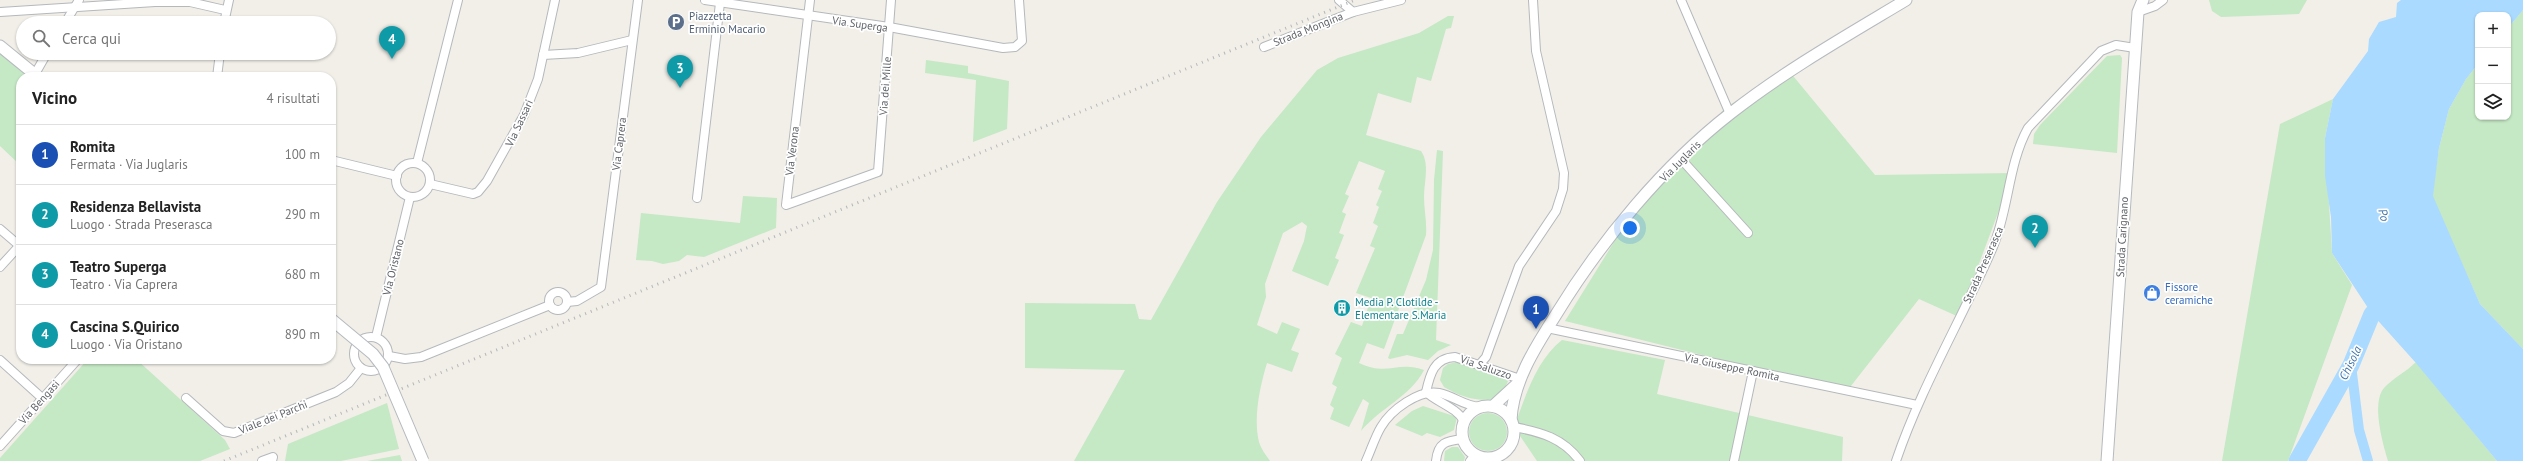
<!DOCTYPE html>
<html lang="it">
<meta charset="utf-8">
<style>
:root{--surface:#fff;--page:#f6f6f6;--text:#222;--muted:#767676;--line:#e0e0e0;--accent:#ea4335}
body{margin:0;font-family:"PT Sans",sans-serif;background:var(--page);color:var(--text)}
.controls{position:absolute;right:12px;top:12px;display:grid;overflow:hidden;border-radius:8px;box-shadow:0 1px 3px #0004}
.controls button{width:36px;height:36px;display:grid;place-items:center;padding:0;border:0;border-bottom:1px solid var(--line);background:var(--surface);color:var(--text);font:20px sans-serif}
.you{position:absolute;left:1630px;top:228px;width:14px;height:14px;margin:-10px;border:3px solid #fff;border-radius:50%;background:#1a73e8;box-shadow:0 0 0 6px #1a73e833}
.badge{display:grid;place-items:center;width:26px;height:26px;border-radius:50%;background:var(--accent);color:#fff;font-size:13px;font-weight:700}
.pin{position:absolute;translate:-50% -33px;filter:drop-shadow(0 1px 2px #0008)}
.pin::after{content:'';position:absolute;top:21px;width:14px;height:12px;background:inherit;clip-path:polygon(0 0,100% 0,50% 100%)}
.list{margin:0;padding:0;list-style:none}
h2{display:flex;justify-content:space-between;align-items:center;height:52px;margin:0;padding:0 16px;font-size:17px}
h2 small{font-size:13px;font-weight:400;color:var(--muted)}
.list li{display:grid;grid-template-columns:26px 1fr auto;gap:12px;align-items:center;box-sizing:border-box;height:60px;padding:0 16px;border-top:1px solid var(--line)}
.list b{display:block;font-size:15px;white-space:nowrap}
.list p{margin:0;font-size:13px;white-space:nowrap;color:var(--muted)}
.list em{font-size:13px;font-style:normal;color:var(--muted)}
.icon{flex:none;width:22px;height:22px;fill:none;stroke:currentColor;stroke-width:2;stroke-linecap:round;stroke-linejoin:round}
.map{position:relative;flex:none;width:2523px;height:461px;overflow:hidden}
.search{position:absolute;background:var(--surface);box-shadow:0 1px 3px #0004;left:16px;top:16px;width:320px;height:44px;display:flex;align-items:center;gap:10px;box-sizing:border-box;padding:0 14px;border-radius:22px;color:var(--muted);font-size:15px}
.panel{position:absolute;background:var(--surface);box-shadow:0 1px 3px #0004;left:16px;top:72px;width:320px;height:292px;border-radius:16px}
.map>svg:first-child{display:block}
</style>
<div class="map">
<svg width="2523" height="461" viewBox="0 0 2523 461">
<rect width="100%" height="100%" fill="#f1efe8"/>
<!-- green -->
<g fill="#c5e8c5">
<polygon points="2209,0 2307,0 2299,14 2221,17 2212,11"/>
<polygon points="2523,10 2523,349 2480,304 2432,196 2439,148 2449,109 2466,79 2478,64 2478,117 2508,117 2508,28"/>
<path d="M1448,16H1454L1451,28L1446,29L1431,81L1417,77L1411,103L1378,93L1366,135L1421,151C1430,164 1424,182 1424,197C1424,210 1427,222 1426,235L1384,349L1367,343L1359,363C1388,377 1398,360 1424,370C1410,397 1380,408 1361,431L1369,403L1363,399L1349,427L1330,419L1334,408L1330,405L1337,387L1332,384L1342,358L1335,354L1351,322L1362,326L1371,298L1356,293L1375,248L1370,246L1378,226L1373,223L1379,207L1376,205L1382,191L1378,189L1385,171L1359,161L1345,194L1349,196L1342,212L1346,214L1339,233L1344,235L1335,258L1339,260L1328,286L1292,271L1304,241L1307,226L1302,222L1283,233L1265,284L1266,297L1257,325L1277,334L1282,322L1300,329L1291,350L1299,353L1292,372L1267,363C1260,386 1253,418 1259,442C1261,449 1266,455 1270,461H1074L1125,370L1025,368V303L1135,304L1139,319L1151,320L1217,202L1261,137L1317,70L1338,58L1419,33Z"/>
<polygon points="0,53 28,77 21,77 21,162 19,164 0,146"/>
<polygon points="2120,55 2122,58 2117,153 2033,144 2034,134 2040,125 2107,56"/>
<polygon points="926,60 968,66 968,73 1009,81 1007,129 973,142 976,80 925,73"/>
<polygon points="1789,71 1875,175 2013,173 1959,317 1919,299 1847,391 1565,321 1637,205 1726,107"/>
<polygon points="2333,99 2325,138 2332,253 2352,285 2288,461 2222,461 2280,124"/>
<polygon points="1437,150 1443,151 1436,340 1451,345 1438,351 1428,360 1407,355 1390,359 1388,358 1397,334 1403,334 1426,280 1433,250 1434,180"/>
<polygon points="743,196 777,198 776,228 704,257 687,255 679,261 663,264 652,261 636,260 641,213 740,223"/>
<path d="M1562,340L1665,360L1657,394L1843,437L1842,461H1537L1514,427C1525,398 1536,360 1562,340Z"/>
<polygon points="88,359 136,359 225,440 230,449 200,461 0,461 0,458"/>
<path d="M1457,362L1468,363L1507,377L1508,381L1501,397C1481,404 1461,397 1444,387L1440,380L1443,368L1448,364Z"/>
<path d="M2416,362L2497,461H2388C2383,444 2371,403 2384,388C2393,378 2406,372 2416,362Z"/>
<polygon points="387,403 399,449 341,461 285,461 288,444"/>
<polygon points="1423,406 1457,417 1454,430 1440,437 1427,433 1422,436 1395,425 1412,411"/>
<circle cx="1488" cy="432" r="19"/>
<polygon points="1452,447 1458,447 1465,457 1464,461 1444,461 1445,451"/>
<polygon points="400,455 402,461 367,461"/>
</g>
<!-- water -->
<polygon fill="#aadaff" points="2401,0 2523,0 2523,10 2508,28 2508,15 2478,15 2478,64 2466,79 2449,109 2439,148 2433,196 2480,304 2523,349 2523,461 2497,461 2416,363 2372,314 2332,253 2331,217 2325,176 2325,138 2333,99 2368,51 2369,39 2379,22 2396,17 2397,3"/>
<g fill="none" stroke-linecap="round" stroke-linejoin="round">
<!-- canal -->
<polyline stroke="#aadaff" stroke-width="10" points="2351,365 2359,430 2368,461"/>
<!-- river -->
<polyline stroke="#aadaff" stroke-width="17" points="2297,461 2351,365 2372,314 2387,297"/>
<!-- street casing -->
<g stroke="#b5b8bc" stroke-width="10">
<g id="street">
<polyline points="705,0 889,27 1003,48 1015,47 1022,41 1019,0"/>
<polyline points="810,0 786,205 878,172 891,0"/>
<polyline points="1339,0 1353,12"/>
<polyline points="1681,0 1730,114"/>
<polyline points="0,12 155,2 190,2 225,10"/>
<polyline points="2138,12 2155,6 2163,0"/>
<polyline points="65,23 79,0"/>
<polyline points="224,23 229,0"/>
<polyline points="1264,47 1353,12 1401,0"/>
<polyline points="543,55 578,53 632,40"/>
<polyline points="35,74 47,53"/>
<polyline points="217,77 220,53"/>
<polyline points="1681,159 1748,233"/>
<polyline points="331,160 397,176"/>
<circle cx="413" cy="180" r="17"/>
<polyline points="417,163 458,0"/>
<polyline points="430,184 473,194 478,192 487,181 524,115 538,79 555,0"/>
<polyline points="697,198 720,3 717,0"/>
<polyline points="0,229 21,247"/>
<polyline points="0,267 21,244"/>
<circle cx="558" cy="301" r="9"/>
<polyline points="567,302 577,301 601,287 638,0"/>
<polyline points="1547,328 1917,405"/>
<circle cx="371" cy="354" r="17"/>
<polyline points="376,337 410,197"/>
<polyline points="389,356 405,359 421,357 550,305"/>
<polyline points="0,360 42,398"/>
<polyline points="1480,364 1486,357 1519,266 1556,211 1563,189 1564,173 1536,51 1533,0"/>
<path d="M1426,392C1430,374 1434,358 1455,357L1520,379"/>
<path d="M1426,392C1438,403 1456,407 1464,421"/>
<polyline points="186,398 223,431 234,433 336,392 349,383 361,368"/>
<path d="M1514,427C1541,432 1563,438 1580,461"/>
<polyline points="0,446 78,359"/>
<polyline points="262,461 273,457 272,461"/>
<path d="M1366,461C1371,450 1375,437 1381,427C1391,410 1419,389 1439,393C1454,396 1464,406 1480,407"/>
<path d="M1436,461C1438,442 1446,441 1463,439"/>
<polyline points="1470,461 1476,454"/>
<polyline points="1734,461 1753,371"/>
<path d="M1896,461C1921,387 1962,319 1993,247C2009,209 2008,164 2028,128L2101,51L2116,45L2135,48"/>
</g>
</g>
<!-- secondary casing -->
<g stroke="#b6babf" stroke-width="13">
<g id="secondary">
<polyline points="0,46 38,77"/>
<polyline points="1493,406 1517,384"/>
<circle cx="1488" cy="432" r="26"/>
<path d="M1511,420C1513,381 1536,346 1557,313C1601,241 1664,165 1731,113C1786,70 1846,36 1906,0"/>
<polyline points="2107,461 2138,12 2143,0"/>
</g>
</g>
<!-- street -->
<use href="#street" stroke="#fff" stroke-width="8"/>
<!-- secondary -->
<use href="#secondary" stroke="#fff" stroke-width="11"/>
<!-- rail -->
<polyline stroke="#b6b7b8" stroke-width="3" stroke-dasharray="1 5" stroke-linecap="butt" points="224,461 1355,0"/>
<!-- secondary-bridge casing -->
<g stroke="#b6babf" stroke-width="13" stroke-linecap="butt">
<polyline id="secondary-bridge" points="331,319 373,354 383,367 423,461"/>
</g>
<!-- secondary-bridge -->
<use href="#secondary-bridge" stroke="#fff" stroke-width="11"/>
</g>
<!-- icons -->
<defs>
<g id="parking-disc" transform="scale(0.9)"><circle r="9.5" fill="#5c6f8a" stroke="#fff"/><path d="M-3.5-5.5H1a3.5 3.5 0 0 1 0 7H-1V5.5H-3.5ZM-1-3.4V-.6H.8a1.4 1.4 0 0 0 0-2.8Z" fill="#fff"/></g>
<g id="shop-disc" transform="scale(0.9)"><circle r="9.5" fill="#3f7fe0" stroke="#fff"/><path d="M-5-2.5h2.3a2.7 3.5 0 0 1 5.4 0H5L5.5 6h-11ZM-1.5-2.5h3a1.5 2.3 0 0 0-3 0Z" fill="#fff"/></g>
<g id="building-disc" transform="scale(0.9)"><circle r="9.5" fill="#0f9aa8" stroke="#fff"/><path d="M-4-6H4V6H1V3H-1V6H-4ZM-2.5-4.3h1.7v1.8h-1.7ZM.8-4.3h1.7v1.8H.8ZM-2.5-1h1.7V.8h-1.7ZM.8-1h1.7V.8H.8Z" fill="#fff"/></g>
</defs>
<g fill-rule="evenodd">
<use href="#parking-disc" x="676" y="22"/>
<use href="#shop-disc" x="2152" y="293"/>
<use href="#building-disc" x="1342" y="308"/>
</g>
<g text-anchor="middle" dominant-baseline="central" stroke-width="3.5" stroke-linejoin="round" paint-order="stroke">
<!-- service labels -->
<g font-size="11" fill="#4e5e75" stroke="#fff" text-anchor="start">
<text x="689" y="16">Piazzetta<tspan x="689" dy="13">Erminio Macario</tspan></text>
</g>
<!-- street labels -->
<g font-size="11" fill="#5f6368" stroke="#fff">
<text transform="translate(860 24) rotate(8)">Via Superga</text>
<text transform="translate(1308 29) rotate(-22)">Strada Mongina</text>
<text transform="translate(885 86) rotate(-86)">Via dei Mille</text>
<text transform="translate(519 123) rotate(-65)">Via Sassari</text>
<text transform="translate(619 144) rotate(-83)">Via Caprera</text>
<text transform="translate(792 151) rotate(-83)">Via Verona</text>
<text transform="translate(1680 161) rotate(-45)">Via Juglaris</text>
<text transform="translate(2122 237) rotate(-87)">Strada Carignano</text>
<text transform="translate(1983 265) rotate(-66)">Strada Preserasca</text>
<text transform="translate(393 267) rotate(-76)">Via Oristano</text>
<text transform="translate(1486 367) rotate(19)">Via Saluzzo</text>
<text transform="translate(1732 367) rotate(12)">Via Giuseppe Romita</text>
<text transform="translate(39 402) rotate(-48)">Via Bengasi</text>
<text transform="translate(273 417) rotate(-22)">Viale dei Parchi</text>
</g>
<!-- shop labels -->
<g font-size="11" fill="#366cbe" stroke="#fff" text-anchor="start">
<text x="2165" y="287">Fissore<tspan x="2165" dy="13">ceramiche</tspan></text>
</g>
<!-- culture labels -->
<g font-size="11" fill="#0d838f" stroke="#fff" text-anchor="start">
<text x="1355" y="302">Media P. Clotilde -<tspan x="1355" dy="13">Elementare S.Maria</tspan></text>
</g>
<!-- water labels -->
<g font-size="12" font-style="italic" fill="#4174aa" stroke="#fff">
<text transform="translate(2384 215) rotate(76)">Po</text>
<text transform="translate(2350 363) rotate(-64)">Chisola</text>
</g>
</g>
</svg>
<div class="controls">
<button>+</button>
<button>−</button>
<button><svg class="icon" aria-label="layers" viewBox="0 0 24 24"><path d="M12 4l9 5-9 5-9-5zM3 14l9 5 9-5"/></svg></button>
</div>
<div class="you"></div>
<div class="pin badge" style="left:1536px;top:329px;background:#1a4fb4">1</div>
<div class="pin badge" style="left:2035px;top:248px;background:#0f9aa8">2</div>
<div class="pin badge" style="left:680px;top:88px;background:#0f9aa8">3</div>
<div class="pin badge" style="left:392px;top:59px;background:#0f9aa8">4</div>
<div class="search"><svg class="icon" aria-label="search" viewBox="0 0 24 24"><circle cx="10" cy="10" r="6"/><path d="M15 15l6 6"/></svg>Cerca qui</div>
<section class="panel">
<h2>Vicino<small>4 risultati</small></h2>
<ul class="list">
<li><span class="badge" style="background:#1a4fb4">1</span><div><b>Romita</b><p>Fermata · Via Juglaris</p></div><em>100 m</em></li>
<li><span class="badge" style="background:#0f9aa8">2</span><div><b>Residenza Bellavista</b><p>Luogo · Strada Preserasca</p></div><em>290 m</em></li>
<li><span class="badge" style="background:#0f9aa8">3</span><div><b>Teatro Superga</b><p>Teatro · Via Caprera</p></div><em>680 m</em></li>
<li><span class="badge" style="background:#0f9aa8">4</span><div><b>Cascina S.Quirico</b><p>Luogo · Via Oristano</p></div><em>890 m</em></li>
</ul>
</section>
</div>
